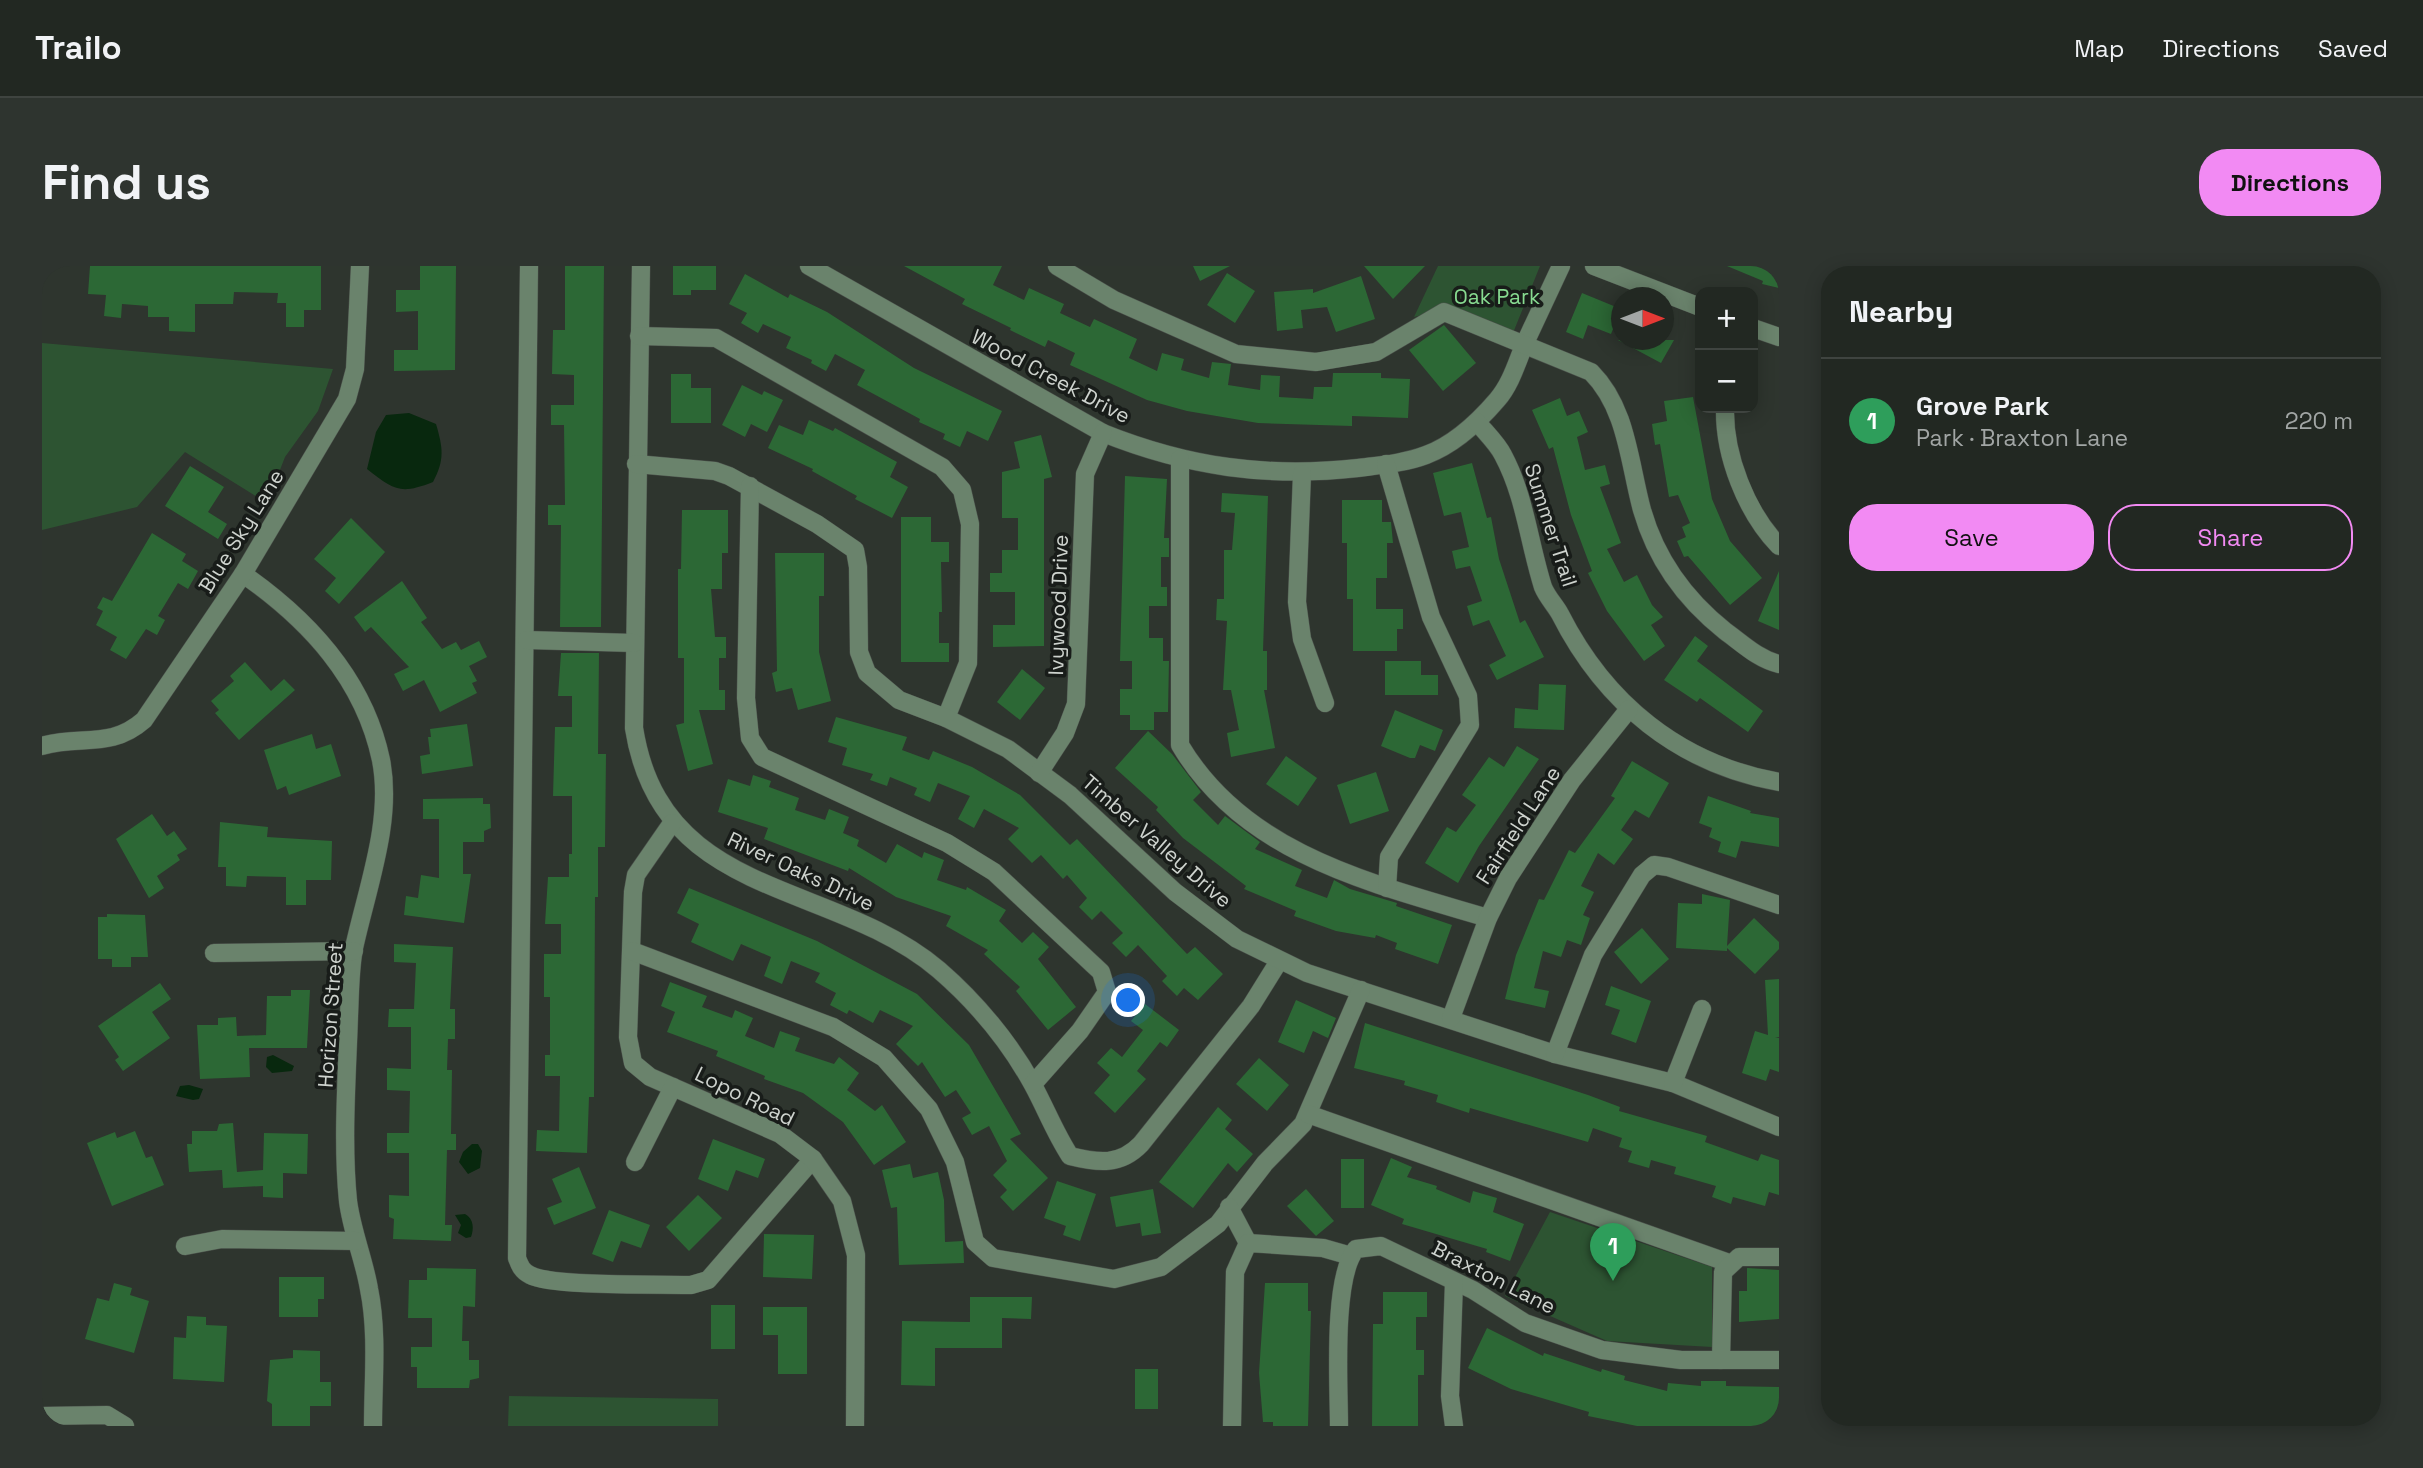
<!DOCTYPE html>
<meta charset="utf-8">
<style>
:root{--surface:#222822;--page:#2e342f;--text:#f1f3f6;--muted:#a2a6a5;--line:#3f4440;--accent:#f28af3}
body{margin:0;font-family:"Space Grotesk",sans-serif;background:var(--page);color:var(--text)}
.controls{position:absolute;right:21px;top:21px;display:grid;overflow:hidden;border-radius:14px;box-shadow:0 4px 18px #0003}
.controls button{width:63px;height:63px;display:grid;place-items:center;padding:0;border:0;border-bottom:2px solid var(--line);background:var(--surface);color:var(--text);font:35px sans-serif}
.compass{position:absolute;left:1569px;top:21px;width:63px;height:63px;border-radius:50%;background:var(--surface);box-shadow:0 4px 18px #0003;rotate:90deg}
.you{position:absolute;left:1087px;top:735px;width:24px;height:24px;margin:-18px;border:5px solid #fff;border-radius:50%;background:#1a73e8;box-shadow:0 0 0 10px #1a73e833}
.badge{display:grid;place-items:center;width:46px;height:46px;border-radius:50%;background:var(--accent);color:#fff;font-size:23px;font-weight:700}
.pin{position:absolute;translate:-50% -58px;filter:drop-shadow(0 2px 4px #0008)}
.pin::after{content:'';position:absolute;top:37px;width:24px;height:21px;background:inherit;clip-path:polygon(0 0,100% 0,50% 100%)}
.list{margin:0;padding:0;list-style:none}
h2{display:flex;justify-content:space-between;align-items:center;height:91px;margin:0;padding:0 28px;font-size:30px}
h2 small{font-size:23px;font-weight:400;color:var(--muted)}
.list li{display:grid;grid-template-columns:46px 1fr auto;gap:21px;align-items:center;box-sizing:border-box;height:126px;padding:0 28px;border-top:2px solid var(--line)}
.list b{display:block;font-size:26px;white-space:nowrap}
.list p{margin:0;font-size:23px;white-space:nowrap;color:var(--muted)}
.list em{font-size:23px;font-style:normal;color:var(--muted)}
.actions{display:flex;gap:14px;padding:21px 28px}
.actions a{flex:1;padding:16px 0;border:2px solid var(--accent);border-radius:28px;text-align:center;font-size:24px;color:var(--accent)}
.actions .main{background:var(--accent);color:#111}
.map{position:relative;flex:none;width:1737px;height:1160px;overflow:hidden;border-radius:28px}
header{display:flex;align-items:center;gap:42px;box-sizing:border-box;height:98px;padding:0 35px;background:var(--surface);border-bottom:2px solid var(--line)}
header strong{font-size:33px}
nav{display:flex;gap:38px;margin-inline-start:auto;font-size:24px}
.intro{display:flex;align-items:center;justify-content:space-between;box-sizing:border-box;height:168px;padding:0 42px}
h1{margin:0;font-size:49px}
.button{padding:18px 32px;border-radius:28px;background:var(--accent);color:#111;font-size:24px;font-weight:700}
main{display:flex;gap:42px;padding:0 42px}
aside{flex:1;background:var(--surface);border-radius:28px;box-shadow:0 4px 18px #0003}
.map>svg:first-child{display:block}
</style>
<header>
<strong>Trailo</strong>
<nav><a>Map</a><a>Directions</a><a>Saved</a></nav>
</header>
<div class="intro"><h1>Find us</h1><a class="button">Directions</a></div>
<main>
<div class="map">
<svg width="1737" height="1160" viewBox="0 0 1737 1160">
<rect width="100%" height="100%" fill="#2e352e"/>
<!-- green -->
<g fill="#2d5432">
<polygon points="1396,0 1498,0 1471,67 1404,43 1372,51"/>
<polygon points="0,77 291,103 276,145 243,191 225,237 143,186 95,241 0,264"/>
<polygon points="1508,946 1670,1001 1670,1081 1565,1075 1463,1030"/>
<polygon points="467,1130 676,1133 676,1160 466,1160"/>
</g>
<!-- water -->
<g fill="#08280e">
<path d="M367,147L394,158C401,182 403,194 391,216C358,229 352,224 325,203L334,166L344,149Z"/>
<polygon points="231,789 252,800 250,805 230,807 224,801 225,791"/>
<polygon points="147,819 161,823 157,833 151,834 134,830 138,820"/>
<polygon points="430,878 436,878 440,885 438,902 426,908 417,896 421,886"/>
<path d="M423,948C432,953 432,963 429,971L424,972L416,967L419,959L413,949Z"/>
</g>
<!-- building -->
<g fill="#2c6835">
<polygon points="48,0 279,0 279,44 262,44 262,61 244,61 244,37 235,37 236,27 192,26 191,38 153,38 153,66 127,65 127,51 106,51 106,40 80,38 79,52 62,50 64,29 46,28"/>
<polygon points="378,0 414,0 413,104 352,105 352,84 376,84 376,45 354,46 354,24 378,24"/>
<polygon points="523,0 562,0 559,361 518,361 519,259 506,259 506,239 523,239 522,159 509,159 509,139 532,139 532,109 510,108 511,64 523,64"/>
<polygon points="631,0 674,0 674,24 649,24 649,29 631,29"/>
<polygon points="862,0 960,0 951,19 982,34 987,22 1022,38 1018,47 1048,61 1052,53 1095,73 1087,92 1115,105 1120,87 1142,93 1139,104 1167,112 1170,96 1189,98 1186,119 1218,124 1219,109 1238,110 1237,131 1271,133 1272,121 1290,121 1291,107 1339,107 1339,112 1368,113 1366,152 1310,150 1310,160 1216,157 1145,145 1105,134 1028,99 1033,87 1006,74 1003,81 968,64 969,62 920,38 923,33"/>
<polygon points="1151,0 1188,0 1158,15"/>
<polygon points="1322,0 1383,0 1351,33"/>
<polygon points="1685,0 1737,0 1737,22 1720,18 1721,15"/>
<polygon points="1185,7 1213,25 1193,57 1165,39"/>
<polygon points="703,8 746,32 748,28 785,46 872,102 960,145 946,175 925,165 918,181 901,173 903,168 877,156 878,153 815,119 823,104 793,88 784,105 769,97 770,94 744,82 749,71 721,58 716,67 699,57 705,47 687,38"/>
<polygon points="1319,10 1333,53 1294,66 1285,41 1259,44 1261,62 1235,65 1232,26 1271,23 1271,27"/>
<polygon points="1540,27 1579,43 1569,68 1546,59 1541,73 1524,66"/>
<polygon points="1402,59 1434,97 1401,125 1367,84"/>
<polygon points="1576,74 1632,74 1619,97"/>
<polygon points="629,108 649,108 649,122 669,122 669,157 629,157"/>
<polygon points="700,119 720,129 722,125 741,134 725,166 709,158 703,171 680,159"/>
<polygon points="1651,131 1670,233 1688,275 1720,312 1688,339 1646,290 1642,291 1635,275 1644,271 1640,261 1648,257 1636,229 1627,231 1618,178 1613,179 1610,158 1625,155 1622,135"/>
<polygon points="1518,132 1525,150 1537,145 1546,166 1535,171 1543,204 1563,199 1568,218 1558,221 1579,277 1565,283 1582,316 1595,309 1610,339 1621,351 1609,359 1623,380 1602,395 1565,345 1546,307 1550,305 1529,249 1511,181 1507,183 1490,144"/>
<polygon points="767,154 791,165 793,162 855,196 848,211 866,221 850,252 813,233 815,230 770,205 771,203 726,182 737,159 761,169"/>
<polygon points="999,169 1010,211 1002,213 1002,380 951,381 951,359 973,359 973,326 948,326 948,307 960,307 960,284 976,284 976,252 960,252 960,206 978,202 972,176"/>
<polygon points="1430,197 1445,252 1449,251 1457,293 1478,357 1483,354 1502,391 1455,414 1447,399 1464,390 1447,354 1431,360 1425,340 1440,335 1428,300 1414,303 1410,285 1427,281 1419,246 1402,250 1391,207"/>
<polygon points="148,200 182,221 166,246 185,258 176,273 123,240"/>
<polygon points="1083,210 1125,213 1122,272 1127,272 1127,291 1119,291 1119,321 1125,321 1125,340 1107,340 1107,372 1121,372 1121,395 1127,395 1126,446 1112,446 1112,464 1088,464 1088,449 1078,449 1078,423 1090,423 1090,395 1078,395"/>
<polygon points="1180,227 1226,230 1221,385 1225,385 1225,424 1222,424 1233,482 1189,491 1185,467 1197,464 1189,424 1181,424 1185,355 1174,354 1175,333 1182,333 1182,284 1190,284 1193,247 1179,246"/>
<polygon points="1300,234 1340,234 1340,256 1349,256 1351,277 1345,277 1345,312 1334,312 1334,343 1361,343 1361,363 1355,363 1355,385 1311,385 1311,333 1305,333 1305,277 1300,277"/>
<polygon points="640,244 686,244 686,287 680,287 680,323 669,323 673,371 684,371 684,392 677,392 677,424 683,424 683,444 657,444 671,498 646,505 634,459 642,457 642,392 636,392 636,303 639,303"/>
<polygon points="859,251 889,251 889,276 907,276 907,296 899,296 900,346 897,346 897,377 907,377 907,396 859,396"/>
<polygon points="309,252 343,286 297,338 283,325 294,312 272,293"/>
<polygon points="110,267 144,288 140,295 156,305 146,323 136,317 116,350 123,354 115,369 104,363 84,393 68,384 75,371 54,359 61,345 55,342 61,331 70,335"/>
<polygon points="733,287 782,287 782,330 777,330 777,386 789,435 756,444 750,422 734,426 730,407 735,405"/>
<polygon points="1737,305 1737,364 1716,355"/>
<polygon points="360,315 385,352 379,356 400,383 414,376 419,384 437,375 445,391 427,400 435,415 430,417 435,427 398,446 382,414 361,425 352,408 367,401 329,361 323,366 312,351"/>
<polygon points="1653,370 1666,380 1655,395 1721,445 1706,466 1658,432 1655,436 1622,414"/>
<polygon points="519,387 557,387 556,488 564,488 563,581 556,581 556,631 553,631 552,831 547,831 545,887 494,885 495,864 517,865 518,810 503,810 503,789 508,789 508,731 502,731 502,688 519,688 519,658 503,658 506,611 527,611 527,588 530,588 530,530 511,530 513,461 530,461 530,430 516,430"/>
<polygon points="1343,395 1379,395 1379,409 1396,409 1396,429 1343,429"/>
<polygon points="203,396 229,425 242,413 253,424 197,474 173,447 177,444 169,435 192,415 188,410"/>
<polygon points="980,403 1003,422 978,454 955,436"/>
<polygon points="1497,418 1524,419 1522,464 1472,462 1473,442 1496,444"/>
<polygon points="1353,444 1401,464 1393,485 1378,479 1373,492 1368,492 1339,480"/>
<polygon points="794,451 865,471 860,484 887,494 891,485 930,501 978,529 1028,579 1035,573 1145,688 1153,681 1181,708 1156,734 1142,722 1135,730 1120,715 1125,710 1096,679 1084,691 1070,677 1081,667 1059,645 1050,654 1037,641 1045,632 1025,609 1021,613 999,589 990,597 966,573 977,562 942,543 932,562 916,553 928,530 896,517 888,536 872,529 875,522 848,511 845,520 828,514 831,508 800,499 805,482 786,476"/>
<polygon points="425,458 431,500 380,508 378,490 388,488 386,471 389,471 388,463"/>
<polygon points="1106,465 1130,488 1159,526 1151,534 1176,559 1183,550 1218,576 1213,583 1260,604 1253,620 1285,632 1292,614 1308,623 1355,637 1354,640 1410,659 1396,698 1353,683 1355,677 1334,669 1333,672 1294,665 1252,650 1254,645 1202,623 1204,620 1141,572 1114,544 1116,541 1073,502"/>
<polygon points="270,468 274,483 289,478 299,510 247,529 244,520 235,524 222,484"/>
<polygon points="1475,480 1497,493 1437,580 1416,617 1383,597 1405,561 1414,566 1434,539 1420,529 1447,491 1462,501"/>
<polygon points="1244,490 1275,512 1256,540 1224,518"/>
<polygon points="1590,495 1627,517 1607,552 1593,544 1579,564 1591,573 1572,599 1556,587 1539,620 1552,626 1541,649 1548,652 1539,679 1525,674 1519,691 1501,685 1492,722 1507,725 1503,742 1463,733 1474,689 1497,633 1502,634 1527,584 1533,587 1573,532 1569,530"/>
<polygon points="1334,506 1347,545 1308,558 1295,519"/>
<polygon points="711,509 729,515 727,521 757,532 753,544 783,554 787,543 807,551 801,567 817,574 815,580 844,597 855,578 880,592 882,586 902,594 895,614 924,624 925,621 964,644 957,655 980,677 991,666 1007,681 996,693 1034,741 1006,764 974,725 978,721 942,688 946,684 904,660 909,650 854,631 807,602 806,605 722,573 726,562 676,546 686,513 708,520"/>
<polygon points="1666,530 1709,545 1708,547 1737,552 1737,581 1699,575 1694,592 1676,586 1679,576 1667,571 1670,562 1657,557"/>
<polygon points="441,532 441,538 448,538 449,562 442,565 442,576 421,576 421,608 429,608 422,657 362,649 364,630 376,632 379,609 397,612 397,553 381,553 381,533"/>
<polygon points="110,548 125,570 132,565 145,583 135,589 138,594 115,610 122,622 107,632 74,573"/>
<polygon points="178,556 226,561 225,571 290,575 289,614 264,614 264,639 244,639 244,611 205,610 204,621 184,620 184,601 176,601"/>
<polygon points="647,622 775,675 875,728 927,779 979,868 968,873 1006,912 971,945 958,931 965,924 951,909 965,895 947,860 930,869 920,852 929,847 914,824 903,831 880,796 876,800 854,778 871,760 838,744 831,757 807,744 805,748 788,739 794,727 773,716 778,707 749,695 740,718 722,710 729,691 699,678 691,695 649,676 657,658 635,647"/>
<polygon points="1660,628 1688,634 1685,680 1712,652 1737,676 1737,683 1713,708 1685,682 1685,685 1634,682 1636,637 1660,638"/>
<polygon points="65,648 103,649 106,691 89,691 89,701 70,701 70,693 56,693 56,651 65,651"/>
<polygon points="1600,662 1627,693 1599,718 1572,686"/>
<polygon points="352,678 411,681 408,743 413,743 413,773 406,773 405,804 410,804 409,868 414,868 414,884 405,884 403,959 410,959 409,975 351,973 352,953 347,951 347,929 367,930 367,887 345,887 345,867 367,867 368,825 345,824 345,802 369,803 369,761 346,761 347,743 372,743 374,697 352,696"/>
<polygon points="1737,713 1737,771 1733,771 1737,772 1737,806 1728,803 1724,815 1700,807 1713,765 1726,769 1723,714"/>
<polygon points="628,716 665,730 660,741 690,752 693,744 711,752 703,770 732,782 738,765 758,772 753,785 792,798 797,791 817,807 805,824 833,845 840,839 864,876 832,899 801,856 761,827 722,813 723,810 674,790 676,785 625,766 633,746 619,740"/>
<polygon points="118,717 129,733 110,746 128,772 81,805 73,794 77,791 56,760"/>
<polygon points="1569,720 1609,735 1594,777 1569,768 1578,744 1563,739"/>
<polygon points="249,724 268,724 265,782 207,782 208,811 158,813 155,759 176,759 176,752 194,751 195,770 224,769 225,730 249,730"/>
<polygon points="1254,734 1294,752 1286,772 1271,765 1262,787 1236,776"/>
<polygon points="1103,738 1137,764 1125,781 1118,776 1095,805 1104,813 1073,847 1052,827 1068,809 1055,797 1069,782 1080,791 1101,764 1089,755"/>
<polygon points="1323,757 1546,829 1578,841 1577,845 1665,870 1663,876 1716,895 1719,888 1737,894 1737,929 1727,926 1723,940 1691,931 1689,938 1670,931 1674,920 1632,908 1634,901 1609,894 1607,902 1586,896 1590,885 1577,881 1580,872 1551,862 1546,876 1428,842 1427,847 1394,836 1396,829 1362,819 1363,815 1312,802"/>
<polygon points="1217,792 1247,819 1225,845 1194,818"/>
<polygon points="1176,841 1190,854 1183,863 1211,888 1195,906 1186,897 1151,942 1117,916"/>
<polygon points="191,857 195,906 221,904 222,867 266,868 265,908 241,907 241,932 221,931 221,920 181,922 180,904 147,906 145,878 150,878 150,865 175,865 177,858"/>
<polygon points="93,865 104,892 110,890 122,919 70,940 45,877 73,866 75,872"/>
<polygon points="671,873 723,893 716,912 694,904 686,925 656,913"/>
<polygon points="1349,892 1370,901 1365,911 1395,920 1394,923 1428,937 1431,925 1455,932 1451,946 1482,958 1468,995 1444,986 1445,983 1360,958 1362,953 1329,939"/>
<rect x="1299" y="893" width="23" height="49"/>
<polygon points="868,898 871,912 896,906 902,934 903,976 921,975 922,997 857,999 855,941 849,942 840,904"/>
<polygon points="537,901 554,942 512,959 505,942 520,936 510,913"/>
<polygon points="1015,915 1054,928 1038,975 1021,969 1024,960 1002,952"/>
<polygon points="1111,923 1119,967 1100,970 1098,957 1074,961 1068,931"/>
<polygon points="1264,923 1292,955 1274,970 1245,940"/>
<polygon points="656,929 680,952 647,985 624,961"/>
<polygon points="567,944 608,959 599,982 579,975 571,996 550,988"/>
<polygon points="722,968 772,969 770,1013 721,1011"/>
<polygon points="385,1002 434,1003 433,1041 421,1040 420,1075 427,1075 427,1094 437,1094 437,1112 428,1114 427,1122 375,1122 375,1101 369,1101 369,1081 390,1081 390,1052 366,1052 367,1014 385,1014"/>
<polygon points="1705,1002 1737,1004 1737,1053 1697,1056 1697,1025 1705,1025"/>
<polygon points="237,1011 282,1011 282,1033 276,1033 276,1051 237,1051"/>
<polygon points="72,1017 90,1022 88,1029 107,1035 92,1087 43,1073 55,1032 67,1035"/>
<polygon points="1223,1017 1266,1017 1266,1045 1269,1045 1266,1160 1231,1160 1231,1156 1221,1156 1217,1107"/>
<polygon points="1341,1026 1385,1026 1385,1051 1374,1051 1374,1084 1382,1084 1382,1109 1376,1109 1376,1160 1330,1160 1331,1058 1341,1058"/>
<polygon points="928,1031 990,1031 989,1053 960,1052 960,1082 893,1082 893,1120 859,1119 860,1055 928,1056"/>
<rect x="669" y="1039" width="24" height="44"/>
<polygon points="721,1041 765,1041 765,1108 736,1108 736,1069 721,1069"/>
<polygon points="145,1050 164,1051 164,1059 185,1060 182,1116 131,1113 132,1071 144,1072"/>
<polygon points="1445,1062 1501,1090 1502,1087 1559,1106 1560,1103 1583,1110 1582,1114 1625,1125 1626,1117 1659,1120 1659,1115 1684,1115 1684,1120 1737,1121 1737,1160 1595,1160 1546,1150 1547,1146 1469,1123 1426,1102"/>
<polygon points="251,1084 278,1085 278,1116 289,1116 289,1140 268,1140 268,1160 230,1160 230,1138 225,1135 228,1094 251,1092"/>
<rect x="1093" y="1103" width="23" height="40"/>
</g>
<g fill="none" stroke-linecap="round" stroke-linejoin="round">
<!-- minor casing -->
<g stroke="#4b514b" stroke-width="19">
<g id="minor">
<path d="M487,0L475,992C478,1000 480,1005 488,1009C510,1021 618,1018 649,1019L666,1014L771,893"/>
<path d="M599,0L592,462C619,635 790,613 897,704C934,736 968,777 991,819C1004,843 1013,867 1028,890C1056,897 1078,900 1099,878L1209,740L1237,695"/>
<path d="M767,0L1061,167C1146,201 1225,212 1316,202C1339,199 1363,197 1384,189C1411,179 1437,155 1455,134C1469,118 1475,96 1483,77C1495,51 1507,26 1519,0"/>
<path d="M1015,0L1072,34L1194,88L1274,96L1334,86L1402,46L1549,106C1585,142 1587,196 1600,244C1614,293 1644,334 1683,365C1701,378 1716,393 1737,398"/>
<polyline points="1552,0 1658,41"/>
<polyline points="1711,62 1737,71"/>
<polyline points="597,70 674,72 900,201 920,224 928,258 926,397 904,452"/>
<path d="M1683,142C1682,189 1704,246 1737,280"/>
<path d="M1435,156C1443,166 1455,177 1461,189C1483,230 1487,277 1501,321C1505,331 1513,339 1518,348C1563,437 1637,498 1737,516"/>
<path d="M1138,193V479C1203,589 1332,618 1446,652"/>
<polyline points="594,198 673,205 687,210 775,258 813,284 816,301 817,386 825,407 857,434 904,452 966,483 1028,529 1133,626 1195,673 1265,707 1513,788 1631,817 1737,861"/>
<polyline points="1344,198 1389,351 1426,430 1428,459 1347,591 1345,622"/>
<polyline points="1260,208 1255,336 1260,373 1283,437"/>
<polyline points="708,220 704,432 708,472 720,491 905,577 952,606 1059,706 1065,726 1038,765 991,818"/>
<path d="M201,308C267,354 322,413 339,494C351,555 325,622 312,682C308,703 308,728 307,750C305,811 300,875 306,935C310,966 322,993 327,1023C336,1067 331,1115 331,1160"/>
<polyline points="485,374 592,377"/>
<path d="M0,480C38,468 68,484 102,454L201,308L305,133L313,103L318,0"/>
<polyline points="997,507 1023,467 1034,438 1043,208 1061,167"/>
<polyline points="630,557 594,609 591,626 586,771 591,797 608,811 738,868 771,893 800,935 814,989 813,1160"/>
<polyline points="590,685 791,761 842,792 887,843 913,896 933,976 951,992 1072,1013 1119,1001 1176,958 1223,897 1261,858 1319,724"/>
<polyline points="172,687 312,685"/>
<polyline points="1409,752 1446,652 1466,612 1530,514 1587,443"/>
<polyline points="1513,788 1551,689 1600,609 1612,599 1626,601 1737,639"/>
<polyline points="1631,817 1660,743"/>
<polyline points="1266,848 1687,997"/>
<polyline points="593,896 631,821"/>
<polyline points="1187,941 1206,977"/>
<polyline points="143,980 180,973 314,975"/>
<polyline points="1679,1094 1681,1006 1697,991 1737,991"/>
<polyline points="0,1150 65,1149 83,1160"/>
<polyline points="1190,1160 1193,1006 1206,977 1281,982 1309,990"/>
<path d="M1297,1160C1297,1120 1290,1012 1314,983L1339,980L1431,1024L1483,1057L1560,1084L1639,1094H1737"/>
<polyline points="1412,1160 1408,1130 1412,1016"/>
</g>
</g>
<!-- minor -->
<use href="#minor" stroke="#6a836c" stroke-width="18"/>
</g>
<g text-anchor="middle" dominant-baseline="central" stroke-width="7" stroke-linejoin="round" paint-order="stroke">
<!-- park labels -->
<g font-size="21" fill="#87da90" stroke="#181c19">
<text x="1455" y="30">Oak Park</text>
</g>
<!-- street labels -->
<g font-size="21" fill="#ced3ce" stroke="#181c19">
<text transform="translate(1009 110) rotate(28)">Wood Creek Drive</text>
<text transform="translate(1509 259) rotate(72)">Summer Trail</text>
<text transform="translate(199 265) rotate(-58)">Blue Sky Lane</text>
<text transform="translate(1016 339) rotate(-88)">Ivywood Drive</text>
<text transform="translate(1476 559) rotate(-57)">Fairfield Lane</text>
<text transform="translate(1115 575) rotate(41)">Timber Valley Drive</text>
<text transform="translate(759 605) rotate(25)">River Oaks Drive</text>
<text transform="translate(288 749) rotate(-86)">Horizon Street</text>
<text transform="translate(703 830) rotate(26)">Lopo Road</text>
<text transform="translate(1452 1011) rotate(27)">Braxton Lane</text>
</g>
</g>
</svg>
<div class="controls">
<button>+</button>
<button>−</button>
</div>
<svg class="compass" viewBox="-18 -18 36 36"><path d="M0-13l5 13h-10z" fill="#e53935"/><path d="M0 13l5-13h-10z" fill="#a2a6a5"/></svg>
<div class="you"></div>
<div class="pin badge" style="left:1571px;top:1015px;background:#2e9e5b">1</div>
</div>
<aside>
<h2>Nearby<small></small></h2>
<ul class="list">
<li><span class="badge" style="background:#2e9e5b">1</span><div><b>Grove Park</b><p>Park · Braxton Lane</p></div><em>220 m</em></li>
</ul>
<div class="actions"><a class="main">Save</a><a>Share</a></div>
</aside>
</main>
